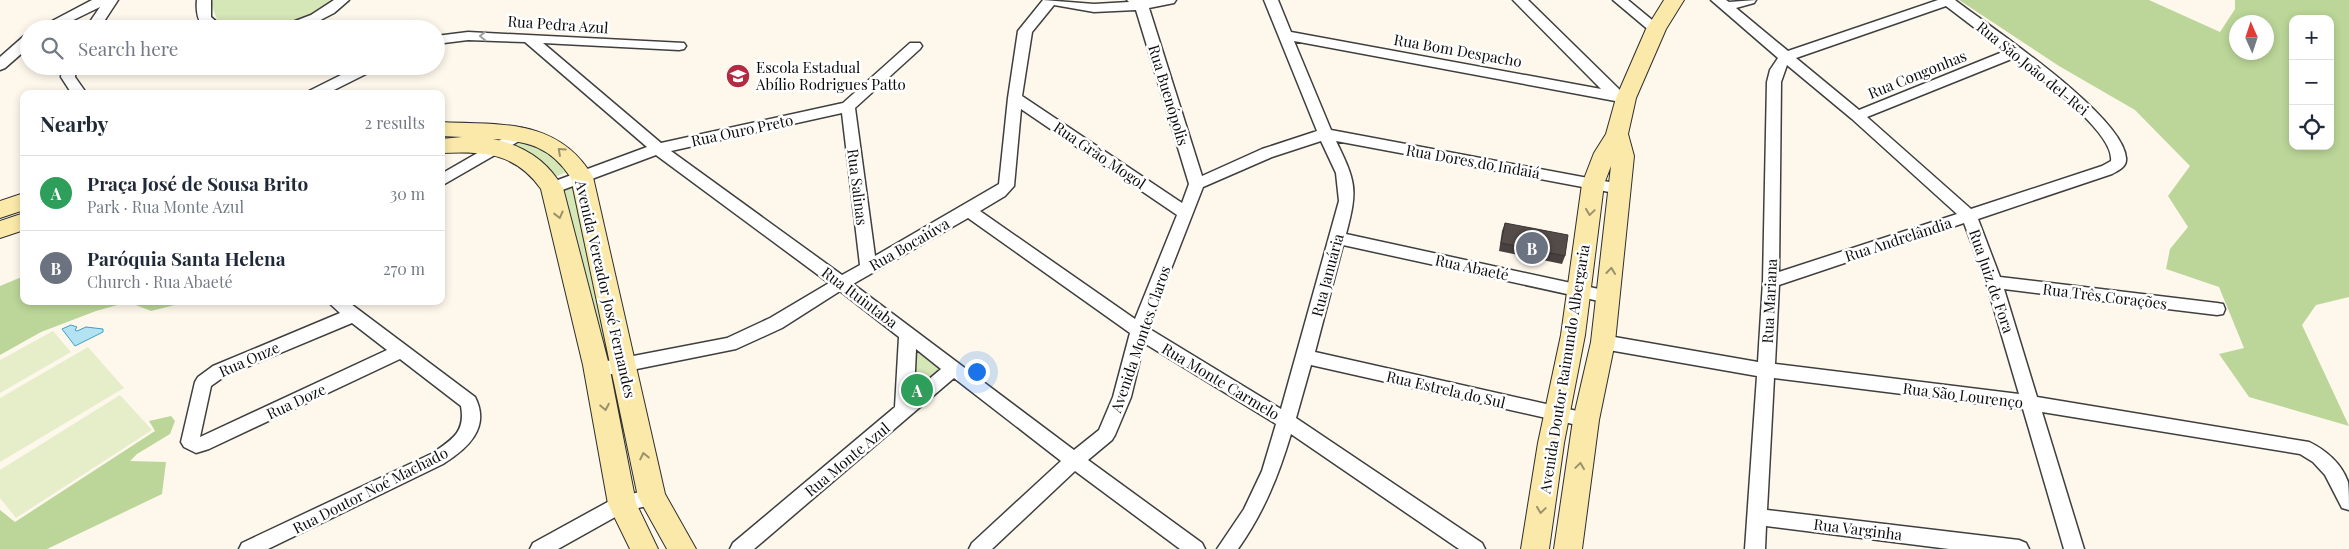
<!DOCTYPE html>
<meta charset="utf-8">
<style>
:root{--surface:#fff;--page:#f2f2f3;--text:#1f2937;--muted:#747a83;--line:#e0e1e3;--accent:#0b8043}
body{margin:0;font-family:"Playfair Display",serif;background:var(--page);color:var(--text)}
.controls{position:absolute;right:15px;top:15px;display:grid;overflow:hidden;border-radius:10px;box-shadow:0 2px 8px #0003}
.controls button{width:45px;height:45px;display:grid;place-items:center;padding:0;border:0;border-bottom:1px solid var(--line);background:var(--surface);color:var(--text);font:25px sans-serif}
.compass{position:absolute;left:2229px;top:15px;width:45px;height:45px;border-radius:50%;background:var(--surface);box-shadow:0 2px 8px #0003;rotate:357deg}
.you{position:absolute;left:976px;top:371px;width:18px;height:18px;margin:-12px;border:4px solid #fff;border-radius:50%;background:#1a73e8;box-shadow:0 0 0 8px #1a73e833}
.badge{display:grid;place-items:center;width:32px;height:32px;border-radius:50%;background:var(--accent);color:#fff;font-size:16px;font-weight:700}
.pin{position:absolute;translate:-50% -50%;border:2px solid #fff;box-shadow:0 1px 5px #0006}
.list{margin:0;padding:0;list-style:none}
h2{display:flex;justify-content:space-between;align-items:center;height:65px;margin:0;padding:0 20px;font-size:21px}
h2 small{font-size:16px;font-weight:400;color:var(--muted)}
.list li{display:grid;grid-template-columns:32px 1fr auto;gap:15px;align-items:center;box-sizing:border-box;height:75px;padding:0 20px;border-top:1px solid var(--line)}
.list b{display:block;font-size:19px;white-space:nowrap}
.list p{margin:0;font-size:16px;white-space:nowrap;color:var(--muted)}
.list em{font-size:16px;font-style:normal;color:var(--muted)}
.icon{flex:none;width:28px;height:28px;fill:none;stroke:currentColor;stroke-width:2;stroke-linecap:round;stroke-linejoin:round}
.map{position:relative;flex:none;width:2349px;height:549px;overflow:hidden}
.search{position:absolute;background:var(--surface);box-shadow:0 2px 8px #0003;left:20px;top:20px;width:425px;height:55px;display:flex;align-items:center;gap:12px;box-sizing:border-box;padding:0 18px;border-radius:28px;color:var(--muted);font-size:19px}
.panel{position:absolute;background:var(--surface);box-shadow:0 2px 8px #0003;left:20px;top:90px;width:425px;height:215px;border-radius:10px}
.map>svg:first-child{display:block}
</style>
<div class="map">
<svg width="2349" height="549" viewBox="0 0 2349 549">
<rect width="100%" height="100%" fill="#fef8ec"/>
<!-- green -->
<g fill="#d5e6b7">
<path d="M213,0H338C304,27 258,38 218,22L211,4Z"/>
<polygon points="441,129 521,133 576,168 548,180 527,161 441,146"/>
<polygon points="582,177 622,364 597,370 552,188"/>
<polygon points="908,333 954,368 904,412"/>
</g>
<!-- forest -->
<g fill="#bbd698" fill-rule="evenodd">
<path d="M1959,0H2149L2220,32L2235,9V0H2349V297L2316,305L2302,325L2349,426L2249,397L2219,354L2244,348L2219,287L2166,269L2170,249L2188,227L2168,196L2190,166L2135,110L2059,66ZM2293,19H2330V146H2293ZM2236,22H2266V52H2236Z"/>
<polygon points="24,276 24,301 191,301 151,311 128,302 96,311 41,332 0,355 0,286"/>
<polygon points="171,416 175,421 170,434 137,454 130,461 166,462 162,494 47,549 0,549 0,510 15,522 155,431 149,421"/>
</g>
<!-- pitch -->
<g fill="#e5eec9">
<polygon points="53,331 71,352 0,393 0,360"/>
<polygon points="88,347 124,388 0,462 0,398"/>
<polygon points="120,395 152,430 16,518 0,498 0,470"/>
</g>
<!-- water -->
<polygon fill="#b3e2f3" stroke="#3e9fc6" points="71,325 77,327 75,330 77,331 86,327 103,329 103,332 75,346 62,329"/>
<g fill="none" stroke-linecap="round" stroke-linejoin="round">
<!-- street casing -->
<g stroke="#3f3f3f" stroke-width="3">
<g id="street">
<polygon points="92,0 118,0 99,29 85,29 100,7 55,29 37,29"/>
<path d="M197,0H211V17L225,29C220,29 213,30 208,29C197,25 196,9 197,0Z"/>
<polygon points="334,0 349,0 334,13 307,27 280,29 282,26 311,15"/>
<path d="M1043,0L1094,4L1129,2L1127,0H1176L1174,3L1149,8L1202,176L1262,149L1317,131L1264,0H1278L1291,32L1601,89L1513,0H1528L1622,92L1631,95L1633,98L1631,101L1626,103L1294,41L1331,130L1620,184L1625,185L1628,189L1625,193L1620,194L1336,141C1356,182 1358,189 1346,234L1608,291L1614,293L1616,297L1614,301L1608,303L1343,245L1315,352L1586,413L1592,415L1595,420L1592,425L1586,427L1311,365L1296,418L1482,543L1485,549H1459L1291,434C1278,477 1264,512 1238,549H1217L1244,509L1262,471L1276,424L1144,343L1131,397L1115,435L1112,440L1088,460L1202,543L1205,549H1180L1075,471L992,549H969L972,543L1061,461L954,378L754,549H730L733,543L895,407L899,337L840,291L782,328L736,349L597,377L591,375L588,370L591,365L597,363L727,338L770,318L829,283L656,155L557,192H547L544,188L547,184L647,147L525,42L468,40L436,44V36L468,32L684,43L686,46L684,49L679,50L543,43L661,143L843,103L910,43H920L922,46L920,49L855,108L875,256L999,184L1008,98L1018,31ZM1054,5L1094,12L1136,10L1189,184L1182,203L1022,96L1032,32ZM1021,109L1177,215L1135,319L980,211L1005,196L1014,186ZM842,113L860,265L842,275L671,151ZM1321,141L1336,173L1339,201L1281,409L1148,328L1203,187L1272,157ZM968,218L1130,333L1113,397L1099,430L1074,450L853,284ZM916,349L941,369L914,392Z"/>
<polygon points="1613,0 1628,0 1663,29 1656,33 1651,32"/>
<path d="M1711,0H1726L1729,2L1756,0L1754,3L1736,8L1788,51L1938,0H1955C1990,27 2123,115 2126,158C2127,167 2119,170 2112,174L1978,219L2000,277L2217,303L2223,304L2225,309L2223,314L2217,315L2004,289L2037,397L2309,442C2326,450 2342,464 2348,482C2349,490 2349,502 2349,510L2342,508L2325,475L2313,462L2300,454L2042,412L2084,549H2064L2023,409L1774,378L1767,510L2019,540L2026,543L2029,549H1949L1766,526L1765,549H1745L1757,376L1603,349L1597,347L1595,342L1597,337L1603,335L1758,362L1763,281L1767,82L1770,70L1778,58ZM1946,6L2005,51L1859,110L1796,58ZM2014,58C2036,75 2115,132 2111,161L2102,166L1971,209L1867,117ZM1787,65L1852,119L1957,214L1779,272L1781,82ZM1964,223L1986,282L2019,394L1775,364L1779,285Z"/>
<polygon points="29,35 29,47 5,68 0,70 0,57 24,36"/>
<polygon points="62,66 76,66 75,77 87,94 72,94 61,77"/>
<polygon points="359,66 378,66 376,69 326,94 307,94 309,91"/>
<polygon points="521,128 526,129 528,133 526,137 441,186 441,174"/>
<path d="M327,301H347L475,397C491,428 467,449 443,464L268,549H239L242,543L431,454C451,440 466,433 461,406L400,359L209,449L196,453L184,447L181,442L195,382L198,377L213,366L340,313ZM352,323L387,350L200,437L211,386L225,376Z"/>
<polygon points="652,489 659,491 661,497 659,503 626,511 558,549 530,549 533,543 615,498"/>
</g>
</g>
<!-- secondary casing -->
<g stroke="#2e2e2e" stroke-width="2">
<g id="secondary">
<polygon points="1664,0 1684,0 1666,29 1636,98 1628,134 1634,156 1615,342 1599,420 1582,549 1554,549 1573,420 1591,342 1611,166 1604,184 1585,335 1564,443 1549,549 1521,549 1538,443 1561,335 1582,184 1594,153 1606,134 1616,98 1646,29"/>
<path d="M441,122C501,125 558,118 593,177L665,494L696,549H667L638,497L571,178C551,147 528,141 493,139C523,145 548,161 563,188L609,365L636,503L658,549H630L608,504L583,365L541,189C515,152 482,151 441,153V139L462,137L441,136Z"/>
<polygon points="24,193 24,210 0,218 0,201"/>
<polygon points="24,213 24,230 0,238 0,221"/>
</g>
</g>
<!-- street -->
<use href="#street" fill="#fff" fill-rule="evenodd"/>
<!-- secondary -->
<use href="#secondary" fill="#fbe9aa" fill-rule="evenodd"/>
</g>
<!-- wall -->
<polygon fill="#48413f" points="1505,223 1565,256 1562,264 1499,251 1502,231"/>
<!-- building -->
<polygon fill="#544c49" stroke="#3b3533" points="1505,223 1568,235 1565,256 1501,243"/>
<!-- one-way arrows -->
<defs><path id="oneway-chevron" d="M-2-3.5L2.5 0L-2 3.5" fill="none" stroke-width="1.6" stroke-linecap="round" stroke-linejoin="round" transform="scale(1.25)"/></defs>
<use stroke="#9e9e9e" href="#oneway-chevron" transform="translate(483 36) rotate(-179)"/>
<g stroke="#9b916b">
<use href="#oneway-chevron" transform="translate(561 151) rotate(-138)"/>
<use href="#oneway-chevron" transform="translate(1590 212) rotate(98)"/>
<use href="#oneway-chevron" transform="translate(559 215) rotate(76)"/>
<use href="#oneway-chevron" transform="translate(1611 271) rotate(-84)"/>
<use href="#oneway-chevron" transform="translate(605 407) rotate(79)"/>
<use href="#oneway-chevron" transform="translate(644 456) rotate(-102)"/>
<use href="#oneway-chevron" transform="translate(1580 466) rotate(-82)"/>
<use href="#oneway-chevron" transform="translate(1541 510) rotate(98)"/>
</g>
<!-- icons -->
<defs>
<g id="school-disc" transform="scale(1.25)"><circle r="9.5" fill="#b42b41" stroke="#fff"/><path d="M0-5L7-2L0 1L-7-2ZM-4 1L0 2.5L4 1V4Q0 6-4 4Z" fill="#fff"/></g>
</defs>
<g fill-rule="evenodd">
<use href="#school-disc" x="738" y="76"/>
</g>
<g text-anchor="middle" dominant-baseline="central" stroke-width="5" stroke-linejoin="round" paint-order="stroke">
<!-- street labels -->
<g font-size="15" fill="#0c0c0c" stroke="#fff">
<text transform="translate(558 24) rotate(4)">Rua Pedra Azul</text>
<text transform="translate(1458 50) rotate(10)">Rua Bom Despacho</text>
<text transform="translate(2033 68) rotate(39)">Rua São João del-Rei</text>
<text transform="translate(1917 74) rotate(-22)">Rua Congonhas</text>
<text transform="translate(1169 95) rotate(73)">Rua Buenópolis</text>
<text transform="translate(742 130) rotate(-12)">Rua Ouro Preto</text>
<text transform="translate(1100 155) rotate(34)">Rua Grão Mogol</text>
<text transform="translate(1473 161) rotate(10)">Rua Dores do Indaiá</text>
<text transform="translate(858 187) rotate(83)">Rua Salinas</text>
<text transform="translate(1898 239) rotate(-18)">Rua Andrelândia</text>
<text transform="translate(909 244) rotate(-30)">Rua Bocaiúva</text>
<text transform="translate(1472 267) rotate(12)">Rua Abaeté</text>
<text transform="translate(1327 275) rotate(-75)">Rua Januária</text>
<text transform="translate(1992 281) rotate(71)">Rua Juiz de Fora</text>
<text transform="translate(606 289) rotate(77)">Avenida Vereador José Fernandes</text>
<text transform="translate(2105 296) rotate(7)">Rua Três Corações</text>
<text transform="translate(860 297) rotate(37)">Rua Ituiutaba</text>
<text transform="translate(1769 301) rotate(-87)">Rua Mariana</text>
<text transform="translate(1140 339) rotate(-71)">Avenida Montes Claros</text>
<text transform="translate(249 359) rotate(-24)">Rua Onze</text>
<text transform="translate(1564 369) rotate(-81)">Avenida Doutor Raimundo Albergaria</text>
<text transform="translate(1221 381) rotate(31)">Rua Monte Carmelo</text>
<text transform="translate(1446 389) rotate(13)">Rua Estrela do Sul</text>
<text transform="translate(1963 395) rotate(7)">Rua São Lourenço</text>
<text transform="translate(296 401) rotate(-25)">Rua Doze</text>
<text transform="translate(847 459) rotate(-40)">Rua Monte Azul</text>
<text transform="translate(370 490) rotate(-27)">Rua Doutor Noé Machado</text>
<text transform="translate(1858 529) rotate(7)">Rua Varginha</text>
</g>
<!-- poi labels -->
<g font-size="15" fill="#0c0c0c" stroke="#fff" text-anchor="start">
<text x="756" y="67">Escola Estadual<tspan x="756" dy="17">Abílio Rodrigues Patto</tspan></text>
</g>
</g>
</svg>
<div class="controls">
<button>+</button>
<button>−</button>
<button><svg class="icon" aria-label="locate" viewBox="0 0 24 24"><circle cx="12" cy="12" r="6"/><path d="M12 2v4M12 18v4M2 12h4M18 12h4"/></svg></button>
</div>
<svg class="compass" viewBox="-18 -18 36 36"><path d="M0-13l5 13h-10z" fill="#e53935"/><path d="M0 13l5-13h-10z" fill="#747a83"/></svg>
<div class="you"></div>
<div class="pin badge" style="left:917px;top:390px;background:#2e9e5b">A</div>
<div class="pin badge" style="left:1532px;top:248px;background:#6b7280">B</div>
<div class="search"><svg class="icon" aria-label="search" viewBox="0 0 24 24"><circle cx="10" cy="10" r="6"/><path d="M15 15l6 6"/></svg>Search here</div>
<section class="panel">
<h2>Nearby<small>2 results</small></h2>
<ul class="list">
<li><span class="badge" style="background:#2e9e5b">A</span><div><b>Praça José de Sousa Brito</b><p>Park · Rua Monte Azul</p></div><em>30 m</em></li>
<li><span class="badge" style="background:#6b7280">B</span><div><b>Paróquia Santa Helena</b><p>Church · Rua Abaeté</p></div><em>270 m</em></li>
</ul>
</section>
</div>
